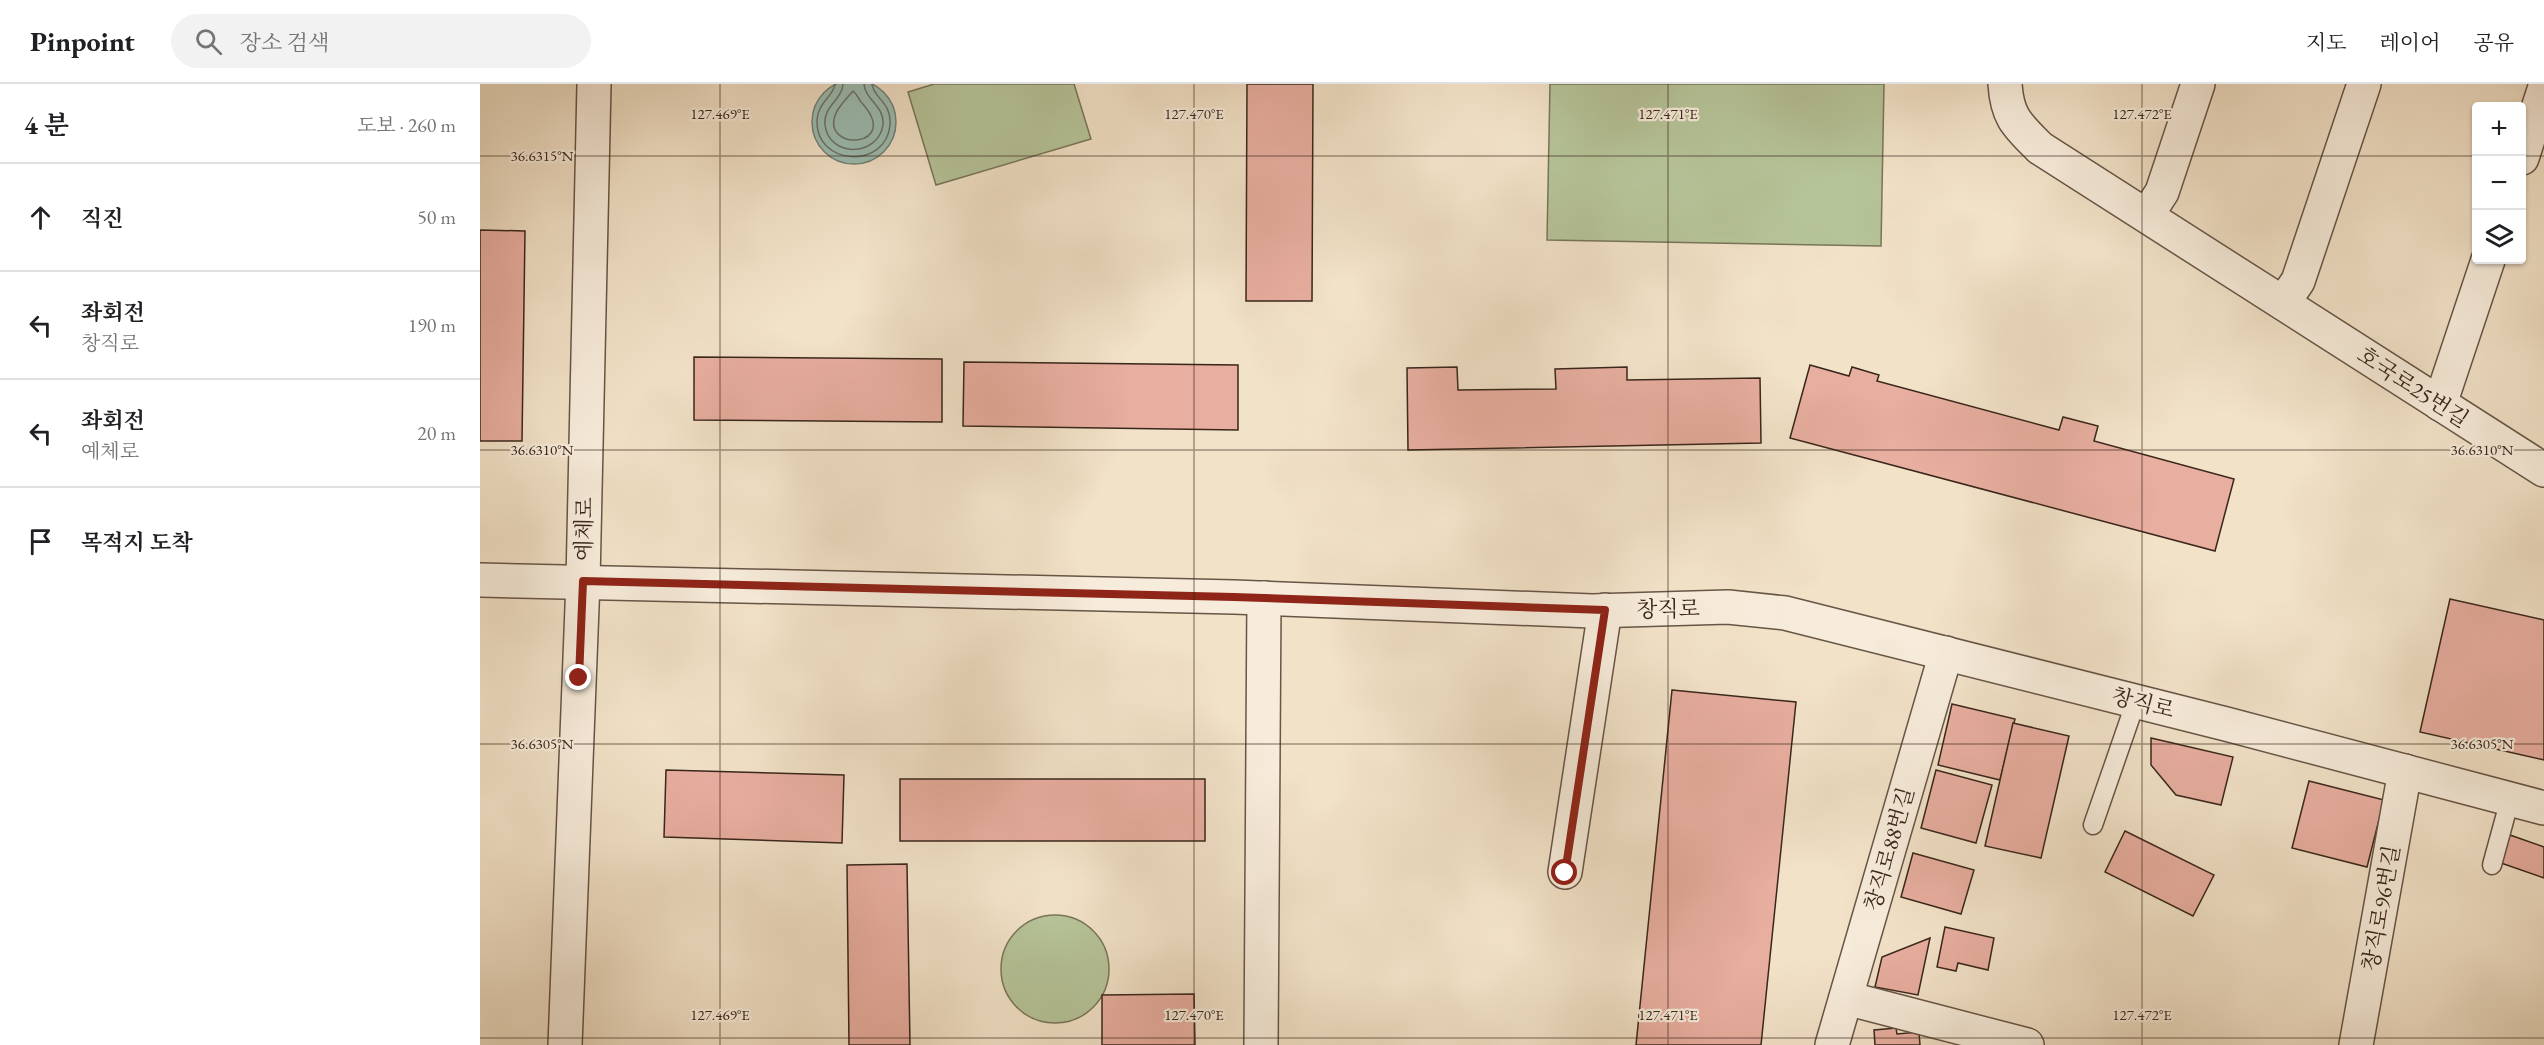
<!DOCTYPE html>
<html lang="ko">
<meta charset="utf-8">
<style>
:root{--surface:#fff;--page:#f2f2f2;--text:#202124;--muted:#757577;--line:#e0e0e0}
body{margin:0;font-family:"EB Garamond","Noto Serif KR",serif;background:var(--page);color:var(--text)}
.controls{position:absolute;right:18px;top:18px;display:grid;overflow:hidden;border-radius:6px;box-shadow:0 2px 4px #0004}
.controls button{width:54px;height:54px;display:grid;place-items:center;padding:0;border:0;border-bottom:2px solid var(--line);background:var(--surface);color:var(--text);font:30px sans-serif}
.stop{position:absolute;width:18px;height:18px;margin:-14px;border:4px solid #8f2418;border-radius:50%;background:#fff}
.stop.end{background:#8f2418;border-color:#fff;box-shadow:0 2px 6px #0008}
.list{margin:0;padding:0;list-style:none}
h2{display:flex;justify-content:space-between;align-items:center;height:78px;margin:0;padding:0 24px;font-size:26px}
h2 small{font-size:20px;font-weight:400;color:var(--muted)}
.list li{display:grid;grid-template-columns:39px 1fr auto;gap:18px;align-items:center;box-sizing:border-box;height:108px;padding:0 24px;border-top:2px solid var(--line)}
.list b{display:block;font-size:22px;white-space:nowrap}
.list p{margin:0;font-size:20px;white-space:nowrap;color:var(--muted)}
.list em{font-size:20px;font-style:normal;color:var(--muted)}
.icon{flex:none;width:33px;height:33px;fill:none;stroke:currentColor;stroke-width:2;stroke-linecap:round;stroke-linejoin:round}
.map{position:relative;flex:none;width:2064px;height:961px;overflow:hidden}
header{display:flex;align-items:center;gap:36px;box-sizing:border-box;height:84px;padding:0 30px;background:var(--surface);border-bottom:2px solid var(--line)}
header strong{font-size:28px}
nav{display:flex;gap:33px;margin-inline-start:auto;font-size:21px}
.search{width:420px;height:54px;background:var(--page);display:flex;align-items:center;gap:15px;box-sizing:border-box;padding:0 21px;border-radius:33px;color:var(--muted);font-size:22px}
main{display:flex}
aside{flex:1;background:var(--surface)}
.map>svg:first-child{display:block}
</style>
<header>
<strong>Pinpoint</strong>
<div class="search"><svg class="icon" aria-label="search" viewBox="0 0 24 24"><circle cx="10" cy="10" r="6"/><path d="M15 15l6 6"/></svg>장소 검색</div>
<nav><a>지도</a><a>레이어</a><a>공유</a></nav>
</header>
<main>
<aside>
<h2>4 분<small>도보 · 260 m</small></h2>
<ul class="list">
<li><svg class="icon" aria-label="ahead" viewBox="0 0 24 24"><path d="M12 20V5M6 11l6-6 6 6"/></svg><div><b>직진</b></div><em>50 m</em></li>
<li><svg class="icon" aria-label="left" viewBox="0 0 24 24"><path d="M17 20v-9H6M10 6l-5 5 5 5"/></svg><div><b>좌회전</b><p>창직로</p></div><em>190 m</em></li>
<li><svg class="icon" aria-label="left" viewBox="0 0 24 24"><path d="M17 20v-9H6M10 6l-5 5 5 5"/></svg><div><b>좌회전</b><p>예체로</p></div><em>20 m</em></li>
<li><svg class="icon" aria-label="arrive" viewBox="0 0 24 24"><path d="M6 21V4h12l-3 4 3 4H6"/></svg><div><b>목적지 도착</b></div></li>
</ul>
</aside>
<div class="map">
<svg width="2064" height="961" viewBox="0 0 2064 961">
<rect width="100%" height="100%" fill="#f2e2c8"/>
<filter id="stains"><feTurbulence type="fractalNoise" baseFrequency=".00333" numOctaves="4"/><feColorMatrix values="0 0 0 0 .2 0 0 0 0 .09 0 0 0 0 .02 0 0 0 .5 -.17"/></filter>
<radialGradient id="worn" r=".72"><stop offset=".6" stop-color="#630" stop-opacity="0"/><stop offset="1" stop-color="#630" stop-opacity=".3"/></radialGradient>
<!-- green -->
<g fill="#b6c499" stroke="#78755a" stroke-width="1.5">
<polygon points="454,0 594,0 611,55 456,101 428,8"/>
<polygon points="1070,0 1404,0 1401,162 1067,156"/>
<circle cx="575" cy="885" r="54"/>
</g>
<!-- water -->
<circle fill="#9bbeb4" stroke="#748177" stroke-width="1.5" cx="374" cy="38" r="42"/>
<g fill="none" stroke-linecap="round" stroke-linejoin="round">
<!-- shore -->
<g stroke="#6a7268" stroke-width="1.5">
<path d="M355,0C354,12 338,18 337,36C335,82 406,86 410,41C412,18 393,14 392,0"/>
<path d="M363,0C362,16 343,22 345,41C349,74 398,73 403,41C405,22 385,16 384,0"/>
<path d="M373,7C377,10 378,14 381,18C424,64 339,69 356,29C359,22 368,13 373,7Z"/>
</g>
</g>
<!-- building -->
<g fill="#e8aea0" stroke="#39261b" stroke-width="1.5">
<polygon points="767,0 833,0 832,217 766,217"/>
<polygon points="0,146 45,147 42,357 0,357"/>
<polygon points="214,273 462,275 462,338 214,336"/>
<polygon points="484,278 758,281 758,346 483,342"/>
<polygon points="1330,281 1369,292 1372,283 1399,291 1397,297 1579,346 1583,333 1618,342 1614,357 1754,395 1735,467 1310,354"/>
<polygon points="977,283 978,306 1076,305 1075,285 1147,283 1147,296 1280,294 1281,359 928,366 927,284"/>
<polygon points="1970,515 2064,536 2064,676 1940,648"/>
<polygon points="1192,606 1316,618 1281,961 1156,961"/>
<polygon points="1472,620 1535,635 1520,696 1458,681"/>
<polygon points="1533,639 1589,652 1561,774 1505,762"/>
<polygon points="1671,654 1753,673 1741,721 1696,711 1671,681"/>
<polygon points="186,686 364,691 362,759 184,753"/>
<polygon points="1456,686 1512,701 1496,759 1441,744"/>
<rect x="420" y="695" width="305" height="62"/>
<polygon points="1829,697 1904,716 1887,783 1812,764"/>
<polygon points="1645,747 1734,791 1713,832 1625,788"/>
<polygon points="2030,751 2064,763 2064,794 2021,779"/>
<polygon points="1433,769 1494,786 1481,830 1421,813"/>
<polygon points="427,780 430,961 369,961 367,781"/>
<polygon points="1465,843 1514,854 1508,886 1478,879 1476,887 1457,883"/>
<polygon points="1450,854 1438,911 1395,903 1402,873"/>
<polygon points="714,910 715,961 622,961 622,911"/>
<polygon points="1416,944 1417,950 1439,948 1440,961 1395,961 1394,946"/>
</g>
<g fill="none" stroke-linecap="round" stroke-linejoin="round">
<!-- service casing -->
<g stroke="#675546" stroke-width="21">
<g id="service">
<polyline points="1613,741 1656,617"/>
<polyline points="2012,781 2030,715"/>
</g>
</g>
<!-- minor casing -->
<g stroke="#675546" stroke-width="36">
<g id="minor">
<path d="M1525,0C1527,33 1537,41 1560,64L2064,386"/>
<polyline points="2042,74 2064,6"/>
<polyline points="1667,131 1682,108 1718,0"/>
<polyline points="1803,219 1818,197 1884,0"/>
<polyline points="1960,320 2008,176"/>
<polyline points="0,496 754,513 1112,527 1248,523 1305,529 1746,640 2064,724"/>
<polyline points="1085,788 1125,526"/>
<polyline points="1366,914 1547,961"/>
<polyline points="781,961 784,514"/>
<polyline points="1352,961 1466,569"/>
<polyline points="1876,961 1925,687"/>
</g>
</g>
<!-- tertiary casing -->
<g stroke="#675546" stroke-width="36">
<polyline id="tertiary" points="85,961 103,497 114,0"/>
</g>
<!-- service -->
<use href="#service" stroke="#f7ecdb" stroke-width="18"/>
<!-- minor -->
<use href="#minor" stroke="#f7ecdb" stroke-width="33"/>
<!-- tertiary -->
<use href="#tertiary" stroke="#f7ecdb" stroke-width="33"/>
</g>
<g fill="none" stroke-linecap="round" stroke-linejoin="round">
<!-- route -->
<polyline stroke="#8f2418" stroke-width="8" points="99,594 103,497 754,513 1125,526 1085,789"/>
</g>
<!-- ticks -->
<path fill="none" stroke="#39261b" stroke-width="1.5" stroke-opacity="0.45" d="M240,0V961M714,0V961M1188,0V961M1662,0V961M0,72H1996M2042,72H2064M0,366H2064M0,660H2064M0,954H2064"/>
<g text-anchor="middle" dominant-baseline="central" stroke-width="4.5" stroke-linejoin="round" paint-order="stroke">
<!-- street labels -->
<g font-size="22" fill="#39261b" stroke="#f7ecdb">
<text transform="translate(1933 303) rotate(33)">호국로25번길</text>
<text transform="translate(104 445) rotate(-89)">예체로</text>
<text transform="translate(1188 525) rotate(-1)">창직로</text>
<text transform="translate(1663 619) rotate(14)">창직로</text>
<text transform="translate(1409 765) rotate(-74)">창직로88번길</text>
<text transform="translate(1901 824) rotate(-80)">창직로96번길</text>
</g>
</g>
<g font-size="15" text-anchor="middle" fill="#39261b" stroke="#f7ecdb" stroke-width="4.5" stroke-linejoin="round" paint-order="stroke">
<text x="240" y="35">127.469°E</text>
<text x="714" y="35">127.470°E</text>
<text x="1188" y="35">127.471°E</text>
<text x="1662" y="35">127.472°E</text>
<text x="62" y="77">36.6315°N</text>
<text x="62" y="371">36.6310°N</text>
<text x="2002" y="371">36.6310°N</text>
<text x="62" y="665">36.6305°N</text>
<text x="2002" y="665">36.6305°N</text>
<text x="240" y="936">127.469°E</text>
<text x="714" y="936">127.470°E</text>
<text x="1188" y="936">127.471°E</text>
<text x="1662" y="936">127.472°E</text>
</g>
<rect width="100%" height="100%" filter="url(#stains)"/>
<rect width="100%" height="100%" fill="url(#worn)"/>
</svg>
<div class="controls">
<button>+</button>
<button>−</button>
<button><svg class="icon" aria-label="layers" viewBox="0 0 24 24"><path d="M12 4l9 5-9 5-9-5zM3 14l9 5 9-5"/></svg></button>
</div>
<div class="stop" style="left:1085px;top:789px"></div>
<div class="stop end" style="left:99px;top:594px"></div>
</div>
</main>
